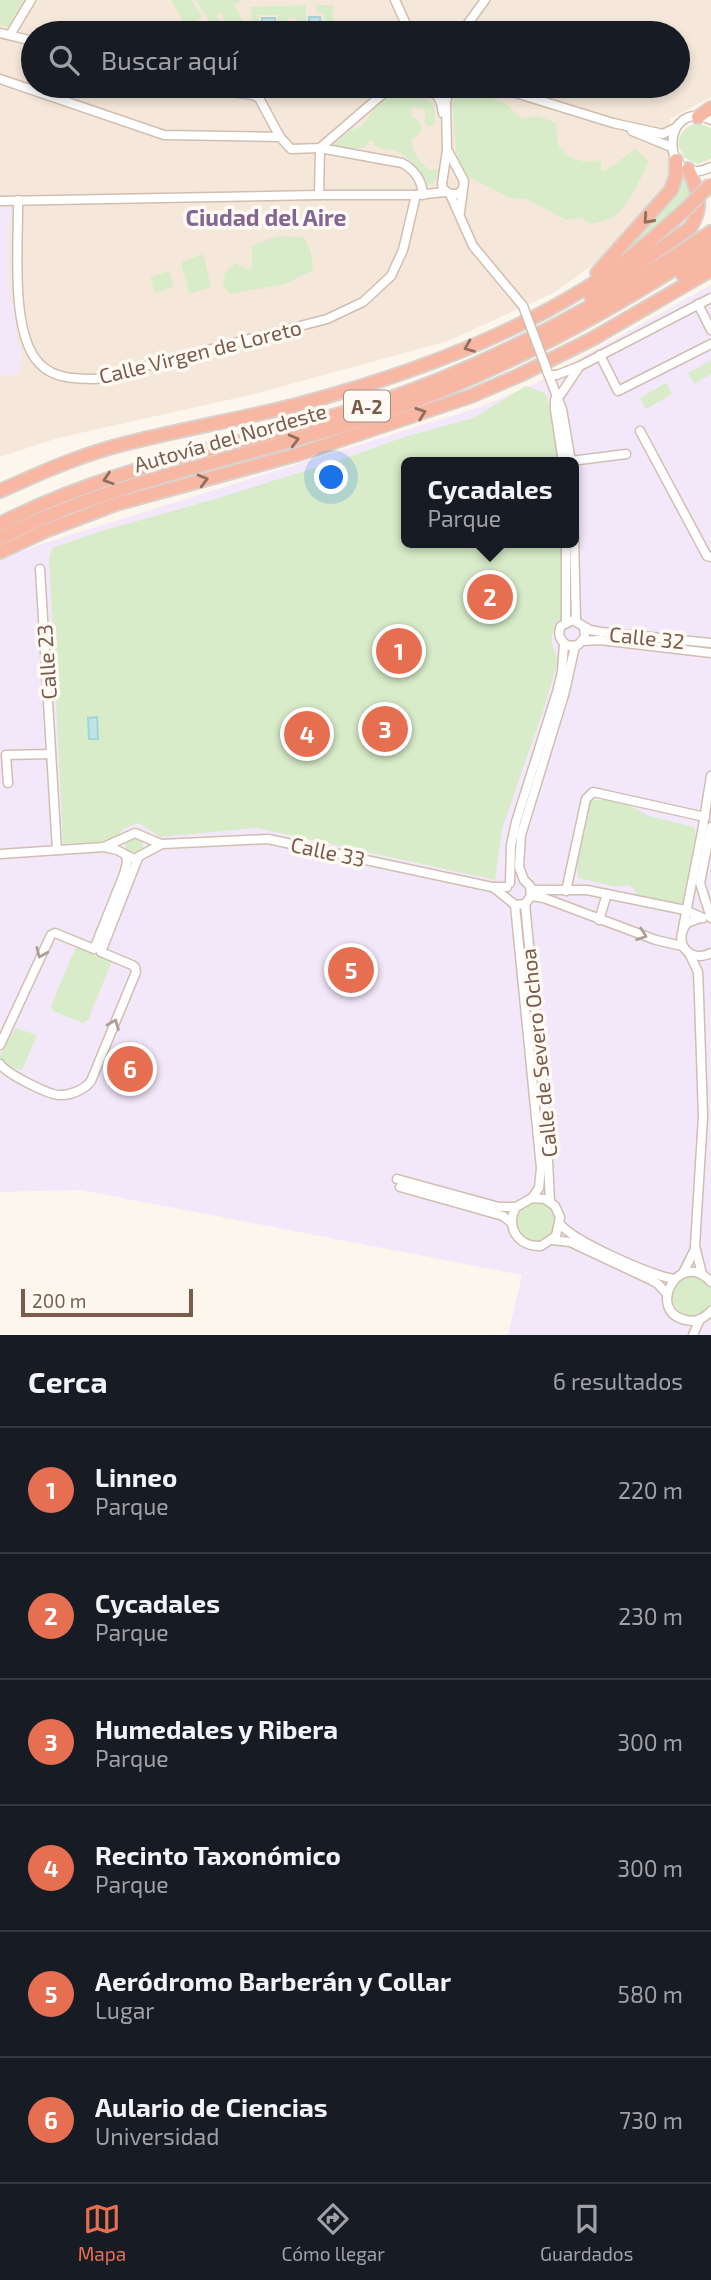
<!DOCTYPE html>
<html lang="es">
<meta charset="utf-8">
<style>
:root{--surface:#171b24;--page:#20242c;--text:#f1f3f6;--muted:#9ea1a6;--line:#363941;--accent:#e76f51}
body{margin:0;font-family:"Exo 2",sans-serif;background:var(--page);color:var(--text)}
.scale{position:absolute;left:21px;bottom:18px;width:172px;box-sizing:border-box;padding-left:7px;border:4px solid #7a5c4d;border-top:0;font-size:19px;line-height:24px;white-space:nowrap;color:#7a5c4d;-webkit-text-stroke:5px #fffaf3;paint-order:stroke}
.you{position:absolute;left:332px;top:478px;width:24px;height:24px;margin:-18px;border:5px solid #fff;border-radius:50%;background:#1a73e8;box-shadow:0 0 0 10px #1a73e833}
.badge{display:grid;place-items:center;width:46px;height:46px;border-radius:50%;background:var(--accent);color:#fff;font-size:23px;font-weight:700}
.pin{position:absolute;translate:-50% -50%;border:4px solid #fff;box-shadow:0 2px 7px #0006}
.popup{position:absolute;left:401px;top:457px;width:178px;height:91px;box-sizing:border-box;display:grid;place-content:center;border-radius:10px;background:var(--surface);filter:drop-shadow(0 2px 5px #0005);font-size:23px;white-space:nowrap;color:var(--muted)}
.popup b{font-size:26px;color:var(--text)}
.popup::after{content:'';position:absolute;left:50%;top:100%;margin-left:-14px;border:14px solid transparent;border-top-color:var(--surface)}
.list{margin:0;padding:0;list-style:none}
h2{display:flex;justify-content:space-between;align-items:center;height:91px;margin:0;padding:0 28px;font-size:30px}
h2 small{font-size:23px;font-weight:400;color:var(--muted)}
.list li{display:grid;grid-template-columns:46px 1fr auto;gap:21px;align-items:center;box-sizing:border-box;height:126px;padding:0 28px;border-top:2px solid var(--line)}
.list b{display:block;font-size:26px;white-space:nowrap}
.list p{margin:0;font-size:23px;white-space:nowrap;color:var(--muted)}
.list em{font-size:23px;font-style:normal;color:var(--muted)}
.icon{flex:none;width:38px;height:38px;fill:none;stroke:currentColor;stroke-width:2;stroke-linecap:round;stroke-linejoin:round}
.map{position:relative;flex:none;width:711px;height:1335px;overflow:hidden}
.search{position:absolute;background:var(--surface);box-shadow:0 4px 10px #0003;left:21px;right:21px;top:21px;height:77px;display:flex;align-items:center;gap:18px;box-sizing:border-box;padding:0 24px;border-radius:38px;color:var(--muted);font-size:26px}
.sheet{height:847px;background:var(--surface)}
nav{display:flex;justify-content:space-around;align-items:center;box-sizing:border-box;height:98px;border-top:2px solid var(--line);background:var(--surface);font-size:19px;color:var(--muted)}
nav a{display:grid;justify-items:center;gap:4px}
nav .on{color:var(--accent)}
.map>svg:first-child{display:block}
</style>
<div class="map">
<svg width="711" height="1335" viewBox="0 0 711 1335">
<rect width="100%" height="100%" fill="#fdf6ec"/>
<!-- residential -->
<path fill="#f5e8da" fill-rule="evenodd" d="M0,0H711V97L670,119L671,169L661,194L604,257L553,293L448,341L250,395L58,438L0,457ZM33,33H678V86H33Z"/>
<!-- education -->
<g fill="#f3e8fa" fill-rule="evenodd">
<polygon points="0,206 10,208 13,212 13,217 10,218 10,303 14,303 17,341 22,350 22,360 18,375 0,375"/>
<path d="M711,285V1335H508L522,1275L81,1190L0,1192V559L45,543L480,407L529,387ZM406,462H574V543H406Z"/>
</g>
<!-- green -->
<g fill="#d8ecc9">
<polygon points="0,0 23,0 9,27 0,25"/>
<polygon points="171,0 192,0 202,17 186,27"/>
<polygon points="196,0 242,0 234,5 249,32 232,33 221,13 217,16 226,30 217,33"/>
<polygon points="306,5 306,33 297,33 296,17 288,18 288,33 278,33 278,15 259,15 259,33 252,33 251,7"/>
<polygon points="316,5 333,5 333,33 325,33 324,13 316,13"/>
<path d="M467,91L505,103L521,118L539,116L556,123L558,145L571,158L586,162L598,160L602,163L600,170L604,172L635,149L649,161C643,175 628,205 617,214C610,220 599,222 590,224L582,218L566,220L526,199L510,198L463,174L457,162L452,103L457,94Z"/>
<path d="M394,92L402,99L413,94C432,102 438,103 434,125L429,126L425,123V110L421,108L412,107L411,116L417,119L422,127L418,135L412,139C410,149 421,164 429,170L441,168L433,184L428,185C422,174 408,155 396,151C384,147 379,153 371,139L364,148L341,149L333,145L349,131L362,126L374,109Z"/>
<path d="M698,123L711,128V159L698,164L685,158L678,146C679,133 685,126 698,123Z"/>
<polygon points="680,170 693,193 679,209 609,268 670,198"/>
<polygon points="277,236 304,237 311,252 313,270 285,284 230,294 223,286 225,273 236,263 247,269 252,268 252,246"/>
<polygon points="203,254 211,287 189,294 181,262"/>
<polygon points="169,271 174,287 155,293 150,277"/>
<polygon points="711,360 711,374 694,384 688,373"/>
<polygon points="666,383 672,394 646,409 640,398"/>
<polygon points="526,386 546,394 553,420 557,462 406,462 406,543 561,543 564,618 556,622 551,640 558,661 543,711 502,829 495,880 257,828 160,837 139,823 123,829 114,841 63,844 49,559 52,548 98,532 215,499 340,460 407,436 473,418"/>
<polygon points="591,800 612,800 629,805 648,816 694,827 696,838 682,904 636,897 635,889 628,885 617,887 578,878 577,866"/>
<circle cx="134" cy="846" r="9"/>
<polygon points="80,946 112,961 88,1020 83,1023 53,1011 51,1006 75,949"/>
<polygon points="16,1028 37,1035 22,1070 6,1066 0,1060 0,1054"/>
<circle cx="536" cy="1222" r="20"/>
<circle cx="692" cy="1296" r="20"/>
</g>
<!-- water -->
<g fill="#bfe3e8" stroke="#a5d3da" stroke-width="2">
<polygon points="309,17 320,17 321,33 309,33"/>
<rect x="262" y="18" width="13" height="15"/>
<polygon points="97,717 98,739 89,739 88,718"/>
</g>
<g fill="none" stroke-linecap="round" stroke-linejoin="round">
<!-- minor casing -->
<g stroke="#d1beb0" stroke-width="11">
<g id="minor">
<polyline points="395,0 410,33"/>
<polyline points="0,33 33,41"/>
<polyline points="461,33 485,0"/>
<polyline points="10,35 31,0"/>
<polyline points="0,79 164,135 280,137"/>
<polyline points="192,86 253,95 259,98 280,137 291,149 320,148 392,86"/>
<polyline points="426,86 439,91 452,87"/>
<polyline points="493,86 613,123 663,134 675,128"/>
<polyline points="449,89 446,102 447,150 442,184 443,189 450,194 458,194 462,190"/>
<polyline points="434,90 441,103 443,113"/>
<path d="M711,120C660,96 659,192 711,167"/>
<polyline points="632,131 671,147"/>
<polyline points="449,153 464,181 460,212"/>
<polyline points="450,194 473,246 523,306"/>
<path d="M319,195L320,148L402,163C415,170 422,180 423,195"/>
<path d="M18,200C19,241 9,334 40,364C54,379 77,379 96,379L327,319L363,302L391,276L403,250L416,195"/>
<polyline points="0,201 319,195 416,195 445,192"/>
<polyline points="698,304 711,330"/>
<polyline points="600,355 618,391 711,344"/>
<polyline points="547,371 562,409 571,462"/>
<polyline points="549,375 557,375 580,366 711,298"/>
<polyline points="556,397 561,394 579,367"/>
<polyline points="555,400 555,410 563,462"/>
<polyline points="640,431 707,556 711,557"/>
<polyline points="571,461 626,454"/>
<polyline points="574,536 576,621"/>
<polyline points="566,543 566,622"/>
<polyline points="40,569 57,850"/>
<path d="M584,627L585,637L578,645L568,646C560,641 557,634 561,626L573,620L590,630L601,632L711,643"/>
<polyline points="583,641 600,640 711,653"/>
<polyline points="8,783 6,755 51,754"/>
<polyline points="711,827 700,883 711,918"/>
<polyline points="104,847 117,850 134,859 162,844 268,839 492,887 507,887"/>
<polyline points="0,854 104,847 135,833 161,844"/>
<polyline points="510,883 511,845 516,822 557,692 562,672 564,644"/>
<polyline points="493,887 515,905 525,904 531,896 530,886 524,880 519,867 521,835 564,695 575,646"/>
<polyline points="531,890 587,890 685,910 703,918"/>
<polyline points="566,891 586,799 593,792 705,817"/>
<polyline points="531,896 544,898 656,940 682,946"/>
<polyline points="525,904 546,1120 550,1202"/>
<polyline points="515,905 541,1168 539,1188 532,1198"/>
<path d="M700,918L687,923C672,942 689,964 711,953"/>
<polyline points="599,920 607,894"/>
<polyline points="683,928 702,832 711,776"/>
<polyline points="690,955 698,972 699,996 703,1116 695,1246 702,1274"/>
<polyline points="0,1045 51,935 55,933 94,949 124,874 127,863 126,856"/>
<path d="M0,1064C7,1074 50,1096 61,1095C72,1095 85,1089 91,1081L136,972L135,967L132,965L101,952L138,858"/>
<path d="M397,1179L499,1207H516L532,1198L545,1199L555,1206L560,1217L556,1236L541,1246C518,1247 505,1227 516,1207"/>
<polyline points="400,1187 503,1216 512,1223"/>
<path d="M560,1224C575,1242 650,1275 674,1279"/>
<polyline points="552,1240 570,1242 651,1280 658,1284 667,1294"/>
<polyline points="683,1273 695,1249"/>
<path d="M711,1282C679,1247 645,1312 686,1320C697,1323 704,1318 711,1311"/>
<polyline points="693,1335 700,1319"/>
</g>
</g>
<!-- highway casing -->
<g stroke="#dad1cd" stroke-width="16">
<g id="highway">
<polyline points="698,117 711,108"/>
<polyline points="597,273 671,190 676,176 676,160"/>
<polyline points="682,274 711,259"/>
<path d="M591,297L690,228C704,208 698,189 688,169"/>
<path d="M0,491C36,475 71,459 109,448C170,431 234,421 296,405C396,379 497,343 586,288C623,266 654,237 686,209"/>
<path d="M0,524C114,465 245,444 367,406C489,367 606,302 711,232"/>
<path d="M0,538C114,480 240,459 361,420C486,380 601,317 711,246"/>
<polyline points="0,552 45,531 116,504 302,453 471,396 520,375 594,338 711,270"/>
</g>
</g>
<!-- minor -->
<use href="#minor" stroke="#fff" stroke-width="8"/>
<!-- highway -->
<use href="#highway" stroke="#f7b7a3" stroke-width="12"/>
<!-- minor-bridge casing -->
<g stroke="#d1beb0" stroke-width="11" stroke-linecap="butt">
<polyline id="minor-bridge" points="523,306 547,370"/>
</g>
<!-- highway-bridge casing -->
<g stroke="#dad1cd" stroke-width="16" stroke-linecap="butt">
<polyline id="highway-bridge" points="686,209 711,184"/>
</g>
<!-- minor-bridge -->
<use href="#minor-bridge" stroke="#fff" stroke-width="8"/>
<!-- highway-bridge -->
<use href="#highway-bridge" stroke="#f7b7a3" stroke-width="12"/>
</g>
<!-- one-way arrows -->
<defs><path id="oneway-chevron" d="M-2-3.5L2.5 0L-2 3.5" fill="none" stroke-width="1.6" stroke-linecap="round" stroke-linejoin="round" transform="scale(1.75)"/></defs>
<g stroke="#936e5e">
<use href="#oneway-chevron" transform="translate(648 219) rotate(132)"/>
<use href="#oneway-chevron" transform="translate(469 347) rotate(158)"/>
<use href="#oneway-chevron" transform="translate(421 413) rotate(-19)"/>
<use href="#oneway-chevron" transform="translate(294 440) rotate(-15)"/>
<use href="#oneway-chevron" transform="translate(108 479) rotate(162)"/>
<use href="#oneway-chevron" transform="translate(203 480) rotate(-15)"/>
</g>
<g stroke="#af9d94">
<use href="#oneway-chevron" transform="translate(642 935) rotate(20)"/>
<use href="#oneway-chevron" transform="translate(41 953) rotate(114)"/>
<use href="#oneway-chevron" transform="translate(114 1024) rotate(-68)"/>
</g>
<g text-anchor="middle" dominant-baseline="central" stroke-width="7" stroke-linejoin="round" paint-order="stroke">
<!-- shield labels -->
<rect fill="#fffaf3" stroke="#a28b7f" stroke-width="2" x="344" y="390.5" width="46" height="31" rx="5"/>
<g font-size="19" font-weight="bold" fill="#7a5c4d">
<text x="367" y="406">A-2</text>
</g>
<!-- street labels -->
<g font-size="21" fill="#7a5c4d" stroke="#fffaf3">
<text transform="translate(200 351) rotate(-14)">Calle Virgen de Loreto</text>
<text transform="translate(230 437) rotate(-16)">Autovía del Nordeste</text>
<text transform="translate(647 637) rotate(6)">Calle 32</text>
<text transform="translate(46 662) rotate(-94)">Calle 23</text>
<text transform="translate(328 851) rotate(12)">Calle 33</text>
<text transform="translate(538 1053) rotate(-96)">Calle de Severo Ochoa</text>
</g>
<!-- neighbourhood labels -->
<g font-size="23" font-weight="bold" fill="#846695" stroke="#fffaf3">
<text x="266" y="217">Ciudad del Aire</text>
</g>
</g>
</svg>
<div class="scale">200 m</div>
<div class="you"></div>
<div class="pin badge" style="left:399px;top:651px">1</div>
<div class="pin badge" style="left:490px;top:597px">2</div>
<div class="popup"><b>Cycadales</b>Parque</div>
<div class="pin badge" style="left:385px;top:729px">3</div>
<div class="pin badge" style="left:307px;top:734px">4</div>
<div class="pin badge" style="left:351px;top:970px">5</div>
<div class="pin badge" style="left:130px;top:1069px">6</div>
<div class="search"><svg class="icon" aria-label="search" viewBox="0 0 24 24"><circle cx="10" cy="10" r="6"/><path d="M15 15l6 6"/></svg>Buscar aquí</div>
</div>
<section class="sheet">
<h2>Cerca<small>6 resultados</small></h2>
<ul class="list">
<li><span class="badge">1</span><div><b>Linneo</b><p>Parque</p></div><em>220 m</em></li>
<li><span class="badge">2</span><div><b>Cycadales</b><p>Parque</p></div><em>230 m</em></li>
<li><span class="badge">3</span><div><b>Humedales y Ribera</b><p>Parque</p></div><em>300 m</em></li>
<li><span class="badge">4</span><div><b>Recinto Taxonómico</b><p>Parque</p></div><em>300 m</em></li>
<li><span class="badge">5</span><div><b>Aeródromo Barberán y Collar</b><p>Lugar</p></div><em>580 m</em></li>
<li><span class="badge">6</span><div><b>Aulario de Ciencias</b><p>Universidad</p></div><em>730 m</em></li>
</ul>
</section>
<nav>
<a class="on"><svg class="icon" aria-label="map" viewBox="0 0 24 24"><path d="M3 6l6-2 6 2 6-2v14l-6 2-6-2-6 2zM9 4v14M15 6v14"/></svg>Mapa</a>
<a><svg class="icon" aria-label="directions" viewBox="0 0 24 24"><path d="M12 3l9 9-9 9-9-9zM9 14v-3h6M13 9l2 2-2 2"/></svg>Cómo llegar</a>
<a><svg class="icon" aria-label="saved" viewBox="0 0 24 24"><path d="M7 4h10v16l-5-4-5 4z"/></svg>Guardados</a>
</nav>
